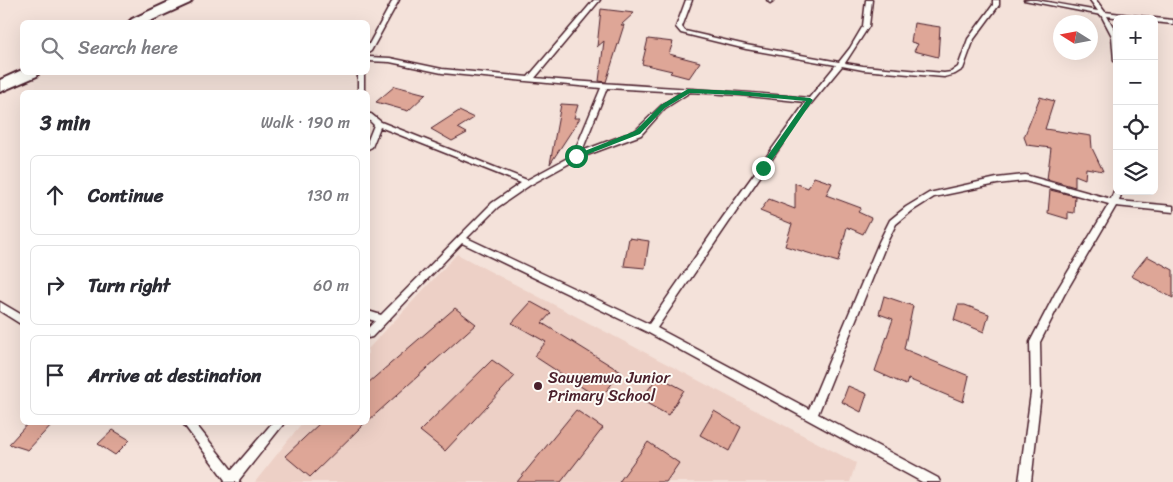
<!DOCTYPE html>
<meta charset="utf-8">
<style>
:root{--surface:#fff;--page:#f7f7f7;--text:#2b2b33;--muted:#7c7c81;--line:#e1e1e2}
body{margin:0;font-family:Sriracha,sans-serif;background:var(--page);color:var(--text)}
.controls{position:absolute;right:15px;top:15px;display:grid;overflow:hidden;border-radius:8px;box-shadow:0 5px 20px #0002}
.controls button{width:45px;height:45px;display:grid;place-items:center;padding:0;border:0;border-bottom:1px solid var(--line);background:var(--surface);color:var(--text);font:25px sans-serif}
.compass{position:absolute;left:1053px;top:15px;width:45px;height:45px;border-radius:50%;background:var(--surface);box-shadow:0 5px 20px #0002;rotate:281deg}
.stop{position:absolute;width:15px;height:15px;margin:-11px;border:4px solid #0b8043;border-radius:50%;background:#fff}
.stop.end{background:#0b8043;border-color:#fff;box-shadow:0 1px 5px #0008}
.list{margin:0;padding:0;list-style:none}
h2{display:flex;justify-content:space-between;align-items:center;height:65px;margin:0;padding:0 20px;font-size:21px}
h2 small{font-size:16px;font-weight:400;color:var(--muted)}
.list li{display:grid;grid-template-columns:32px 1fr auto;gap:15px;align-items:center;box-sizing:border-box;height:80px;margin:0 10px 10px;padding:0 10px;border:1px solid var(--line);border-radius:8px}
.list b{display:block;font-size:19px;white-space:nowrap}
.list em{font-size:16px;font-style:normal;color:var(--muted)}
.icon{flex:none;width:28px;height:28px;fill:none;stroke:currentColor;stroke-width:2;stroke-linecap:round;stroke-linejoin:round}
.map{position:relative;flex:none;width:1173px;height:482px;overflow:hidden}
.search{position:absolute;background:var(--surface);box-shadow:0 5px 20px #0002;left:20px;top:20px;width:350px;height:55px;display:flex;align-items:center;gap:12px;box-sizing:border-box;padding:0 18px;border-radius:8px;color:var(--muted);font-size:19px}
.panel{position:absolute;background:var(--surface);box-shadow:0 5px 20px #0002;left:20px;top:90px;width:350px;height:335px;border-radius:8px}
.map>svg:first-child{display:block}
</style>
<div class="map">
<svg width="1173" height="482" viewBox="0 0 1173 482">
<rect width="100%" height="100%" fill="#f4e2da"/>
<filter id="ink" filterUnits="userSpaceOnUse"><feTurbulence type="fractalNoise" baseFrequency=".02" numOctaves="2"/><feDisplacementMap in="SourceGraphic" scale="10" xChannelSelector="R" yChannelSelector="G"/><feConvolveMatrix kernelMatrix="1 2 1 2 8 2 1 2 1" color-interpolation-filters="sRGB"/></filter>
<g filter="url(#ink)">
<!-- built -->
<polygon fill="#edd0c6" points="457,254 856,463 850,482 255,482 302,423 368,422 368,349"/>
<!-- building -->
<g fill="#dea697" stroke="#4a1f2b">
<polygon points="601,9 634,13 621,25 624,25 606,82 599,81 604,41 597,47"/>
<polygon points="914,23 940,27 938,57 914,51 918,44 911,42"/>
<polygon points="648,39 673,42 669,54 700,62 689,78 670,73 672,71 642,64"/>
<polygon points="395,86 426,94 408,111 376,102"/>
<polygon points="1040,97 1054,101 1045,129 1091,136 1092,148 1103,171 1086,168 1085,179 1075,175 1075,187 1047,179 1051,148 1027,145 1024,137"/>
<polygon points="561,104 578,105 574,118 580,118 550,164"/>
<polygon points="459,111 474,118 458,128 467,133 452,141 431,129"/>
<polygon points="814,177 832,183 826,195 861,208 858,212 871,218 863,234 847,227 838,262 785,246 792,224 760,211 769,199 795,209 795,183 808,188"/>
<polygon points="1050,190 1075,196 1074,213 1068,212 1068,219 1048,213"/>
<polygon points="629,238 649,241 645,268 624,266"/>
<polygon points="1147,256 1173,270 1173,298 1131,276"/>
<polygon points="884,296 913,306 904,349 969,376 963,402 908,379 906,385 875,371 893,319 879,314"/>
<polygon points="531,302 551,313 542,323 621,372 600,399 534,356 546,342 512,323"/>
<polygon points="958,305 965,305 989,314 984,332 954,320"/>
<polygon points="455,308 476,324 368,421 368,383"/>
<polygon points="492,360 515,376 445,451 420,431"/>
<polygon points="658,376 684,390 668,415 641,400"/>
<polygon points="848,386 867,394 861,412 842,402"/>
<polygon points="576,410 603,428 561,482 517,482"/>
<polygon points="714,411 741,427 729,451 700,435"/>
<polygon points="29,422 54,422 28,450 9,444"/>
<polygon points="321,422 366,422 310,477 285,456"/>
<polygon points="113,430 130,440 115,455 98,444"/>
<polygon points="648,442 679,463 666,482 619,482"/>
</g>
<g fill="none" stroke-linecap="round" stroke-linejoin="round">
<!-- service casing -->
<g stroke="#4a1f2b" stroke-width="3">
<g id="service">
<polygon points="393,0 399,0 371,51 368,53 368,46"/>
<path d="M594,0H600L535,78C626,86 717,89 809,98L836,65L746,49L681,33L676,27L686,0H692L682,27L685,31L746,45L839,62L850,48L863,26L866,0H872L869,26L845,63L863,66L944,73L951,72L958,67L968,39L993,5V0H999V5L974,39L963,69L955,74L944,77L863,70L842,66L804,112L657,328L809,409L879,242L890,220L906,207L929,193L997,178L1025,175L1111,199L1114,191L1117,189V191H1122L1119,201L1173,206V212L1116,206L1064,295L1040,342L1041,393L1031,482H1019L1031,393L1030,342L1057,290L1109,204L1025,181L997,184L934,197L912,211L896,224L887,242L818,414L938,478L940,482H922L647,332L462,243L372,337L368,338V328L375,321L368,319V311L381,315L492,203L521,183L380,127L372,147L368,149V140L374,125L368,119V114H371L381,122L527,180L573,155L601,88L442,73L390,62L368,61V57L390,58L442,69L528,77ZM607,88L682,92L661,106L635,131L582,151ZM690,92L740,95L806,102L723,217L649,324L467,238L498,207L530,185L579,158L641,135L665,108Z"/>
<polygon points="767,0 773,0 773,1 770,3"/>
<polygon points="1024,0 1036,0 1098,11 1090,0 1096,0 1105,12 1147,17 1150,19 1129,19 1107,16 1117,34 1117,63 1114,61 1112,36 1101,15"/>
<polygon points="1154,18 1173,20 1173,24 1154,22 1154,19 1152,19"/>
<rect x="358" y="72" width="6" height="20"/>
<polygon points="0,302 22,315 22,324 19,323 0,311"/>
<polygon points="182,422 194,422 232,470 273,422 285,422 239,480 240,482 224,482 225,480"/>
</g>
</g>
<!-- tertiary casing -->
<g stroke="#4a1f2b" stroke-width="4">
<g id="tertiary">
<polygon points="173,0 192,0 190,3 148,22 129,22 132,19"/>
<polygon points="22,70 22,72 39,72 37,76 0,92 0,80"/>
</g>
</g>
<!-- service -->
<use href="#service" fill="#fdfcf7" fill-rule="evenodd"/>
<!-- tertiary -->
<use href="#tertiary" fill="#fdfcf7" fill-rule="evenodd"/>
</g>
</g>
<!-- route -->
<polygon fill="#0b8043" points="688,89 740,91 810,98 813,100 766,169 763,170 759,168 806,101 740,95 690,93 665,108 640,134 578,158 572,156 635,131 661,105"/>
<!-- markers -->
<circle fill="#4a1f2b" stroke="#fdfcf7" stroke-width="2" cx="538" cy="386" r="5"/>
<g text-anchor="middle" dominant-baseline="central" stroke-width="4" stroke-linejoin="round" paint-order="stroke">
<!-- near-poi labels -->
<g font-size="16" fill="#4a1f2b" stroke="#fdfcf7" text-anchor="start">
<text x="548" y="377">Sauyemwa Junior<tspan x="548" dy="18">Primary School</tspan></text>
</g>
</g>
</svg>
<div class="controls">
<button>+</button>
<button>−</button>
<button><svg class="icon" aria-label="locate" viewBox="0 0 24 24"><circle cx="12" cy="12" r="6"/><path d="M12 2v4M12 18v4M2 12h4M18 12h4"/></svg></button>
<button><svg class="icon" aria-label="layers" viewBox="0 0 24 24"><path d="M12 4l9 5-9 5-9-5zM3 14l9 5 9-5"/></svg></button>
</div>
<svg class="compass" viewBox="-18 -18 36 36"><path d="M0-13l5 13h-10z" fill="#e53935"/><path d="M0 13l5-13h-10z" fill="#7c7c81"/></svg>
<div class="stop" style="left:576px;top:156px"></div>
<div class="stop end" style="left:763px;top:168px"></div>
<div class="search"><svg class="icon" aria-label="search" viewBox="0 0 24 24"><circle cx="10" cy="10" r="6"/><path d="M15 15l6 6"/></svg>Search here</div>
<section class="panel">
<h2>3 min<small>Walk · 190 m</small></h2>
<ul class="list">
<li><svg class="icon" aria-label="ahead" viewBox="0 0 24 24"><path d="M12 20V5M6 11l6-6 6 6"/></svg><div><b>Continue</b></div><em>130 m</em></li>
<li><svg class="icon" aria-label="right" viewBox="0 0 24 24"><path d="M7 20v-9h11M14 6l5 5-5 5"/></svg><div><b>Turn right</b></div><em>60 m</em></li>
<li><svg class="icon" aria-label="arrive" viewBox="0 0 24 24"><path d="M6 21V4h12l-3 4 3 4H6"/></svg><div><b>Arrive at destination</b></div></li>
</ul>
</section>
</div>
